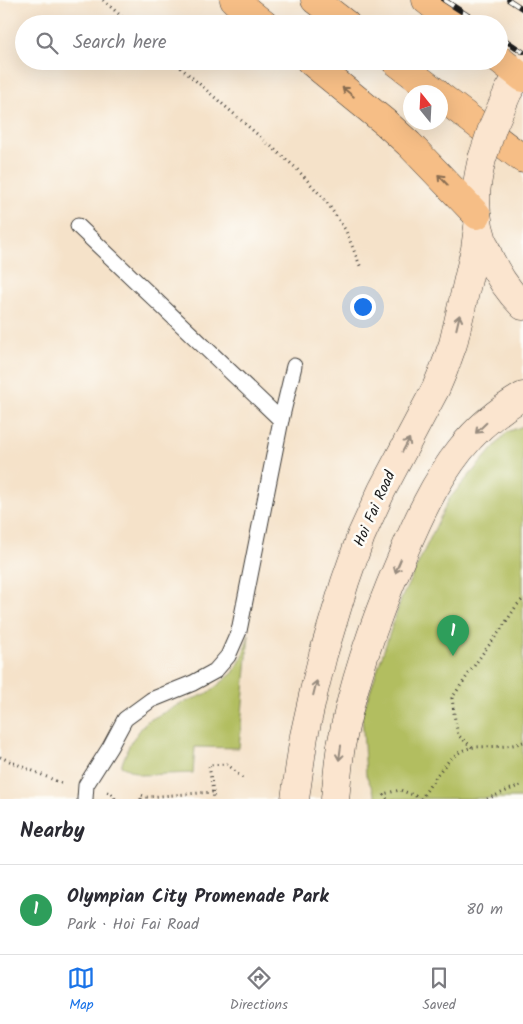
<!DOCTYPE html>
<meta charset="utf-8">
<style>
:root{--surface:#fff;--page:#f7f7f7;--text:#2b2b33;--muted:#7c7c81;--line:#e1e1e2;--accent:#1a73e8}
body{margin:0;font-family:Kalam,sans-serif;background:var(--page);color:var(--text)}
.compass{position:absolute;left:403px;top:85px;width:45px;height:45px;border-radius:50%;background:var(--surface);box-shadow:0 5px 20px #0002;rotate:342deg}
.you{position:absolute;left:362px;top:306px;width:18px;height:18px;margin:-12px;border:4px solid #fff;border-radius:50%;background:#1a73e8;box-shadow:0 0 0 8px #1a73e833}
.badge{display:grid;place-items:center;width:32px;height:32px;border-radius:50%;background:var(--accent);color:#fff;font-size:16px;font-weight:700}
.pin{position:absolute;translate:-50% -41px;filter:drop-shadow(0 1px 2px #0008)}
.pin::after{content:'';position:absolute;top:26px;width:18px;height:15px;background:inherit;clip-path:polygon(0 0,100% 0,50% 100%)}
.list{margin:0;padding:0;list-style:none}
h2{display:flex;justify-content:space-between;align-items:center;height:65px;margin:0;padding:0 20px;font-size:21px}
h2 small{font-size:16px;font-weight:400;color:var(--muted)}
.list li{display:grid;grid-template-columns:32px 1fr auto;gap:15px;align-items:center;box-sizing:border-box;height:90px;padding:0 20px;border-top:1px solid var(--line)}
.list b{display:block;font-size:19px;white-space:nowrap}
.list p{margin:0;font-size:16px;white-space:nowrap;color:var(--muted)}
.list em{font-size:16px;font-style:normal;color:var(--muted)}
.icon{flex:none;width:28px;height:28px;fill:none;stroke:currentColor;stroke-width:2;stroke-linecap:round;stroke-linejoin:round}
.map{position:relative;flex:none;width:523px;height:799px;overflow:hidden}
.search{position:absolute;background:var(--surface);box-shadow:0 5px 20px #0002;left:15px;right:15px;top:15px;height:55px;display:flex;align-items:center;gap:12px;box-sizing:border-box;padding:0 18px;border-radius:28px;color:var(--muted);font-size:19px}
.sheet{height:155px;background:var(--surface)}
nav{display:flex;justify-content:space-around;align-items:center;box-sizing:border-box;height:70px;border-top:1px solid var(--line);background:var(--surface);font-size:14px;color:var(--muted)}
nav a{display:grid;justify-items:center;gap:2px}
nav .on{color:var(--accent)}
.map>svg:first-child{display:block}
</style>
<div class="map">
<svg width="523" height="799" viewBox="0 0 523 799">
<rect width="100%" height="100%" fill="#fdfcf7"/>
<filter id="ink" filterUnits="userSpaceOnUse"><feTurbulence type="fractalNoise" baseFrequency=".02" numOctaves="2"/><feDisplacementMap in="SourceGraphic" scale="10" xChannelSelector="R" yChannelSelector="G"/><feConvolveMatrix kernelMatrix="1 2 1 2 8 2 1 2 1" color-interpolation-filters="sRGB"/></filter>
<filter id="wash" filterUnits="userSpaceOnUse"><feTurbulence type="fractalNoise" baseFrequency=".0096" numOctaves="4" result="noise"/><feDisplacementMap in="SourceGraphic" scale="20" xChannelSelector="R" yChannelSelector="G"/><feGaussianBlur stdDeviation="1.12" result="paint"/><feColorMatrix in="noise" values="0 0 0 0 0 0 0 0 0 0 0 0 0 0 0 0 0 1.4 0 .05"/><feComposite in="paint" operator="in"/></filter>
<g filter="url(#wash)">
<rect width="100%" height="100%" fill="#f5e2c9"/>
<!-- green -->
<g fill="#b2be60" stroke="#676d3e">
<polygon points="523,426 523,798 377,799 366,775 362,715 402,597 449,499 507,432"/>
<polygon points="249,634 239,748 195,747 193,773 141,775 121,766 130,743 146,722 178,705 208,693 233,673 243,656"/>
</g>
</g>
<g filter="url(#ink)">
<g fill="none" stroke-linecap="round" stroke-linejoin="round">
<!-- lane casing -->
<g stroke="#3d3a36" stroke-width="17">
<g id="lane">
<polyline points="78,226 281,420 239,631 228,656 215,671 193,683 151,700 125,719 110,747 86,785 85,799"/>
<polyline points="281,420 294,366"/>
</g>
</g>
<!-- secondary casing -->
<g stroke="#3d3a36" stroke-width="29">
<g id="secondary">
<path d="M482,159C479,172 476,185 476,198C476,238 495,278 523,306"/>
<polyline points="295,799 304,736 314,691 323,655 345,582 361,536 382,490 436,388 444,369 453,344 475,249 478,227"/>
<path d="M335,799C337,782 338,764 341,746C353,682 375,619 401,559C417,521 434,483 460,450C477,428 499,410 523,396"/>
</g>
</g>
<!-- highway casing -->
<g stroke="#3d3a36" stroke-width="29">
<g id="highway">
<polyline points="234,0 264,24"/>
<polyline points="315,0 346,24"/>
<polyline points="426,0 456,24"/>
<polyline points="310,61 386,123 409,144 477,215"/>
<polyline points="395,61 436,92"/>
<polyline points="440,96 523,159"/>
</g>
</g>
<!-- path -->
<g stroke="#3d3a36" stroke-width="3" stroke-dasharray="1 4" stroke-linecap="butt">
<polyline points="103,0 130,24"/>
<polyline points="173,61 296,168 326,201 346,231 361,268"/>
<polyline points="472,747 458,735 455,720 452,698 483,653 500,631 517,605 523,599"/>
<polyline points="0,757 61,783 63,782"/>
<polyline points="107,792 114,795 115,799"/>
<polyline points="213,792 209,765 227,764 242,778"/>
<polyline points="141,799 141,795 147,797 213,792 214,799"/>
<polyline points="387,799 383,794 400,790 416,796 418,799"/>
<path d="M421,799C434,780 451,748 476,747C492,746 508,748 523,742"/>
<polyline points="487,799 523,784"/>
</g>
<!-- lane -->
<use href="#lane" stroke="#fff" stroke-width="15"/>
<!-- secondary -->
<use href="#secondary" stroke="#fbe5cf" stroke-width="28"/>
<!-- highway -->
<use href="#highway" stroke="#f6be86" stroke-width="28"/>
<!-- rail casing -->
<g stroke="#1c1c1c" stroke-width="5.5">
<g id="rail">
<polyline points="444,0 481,24"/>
<polyline points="509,0 523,9"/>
<polyline points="499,36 523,52"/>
</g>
</g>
<!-- rail -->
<use href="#rail" stroke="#fdfcf7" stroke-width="4" stroke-dasharray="11" stroke-linecap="butt"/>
<!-- secondary-bridge casing -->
<g stroke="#3d3a36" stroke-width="29" stroke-linecap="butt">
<polyline id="secondary-bridge" points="482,159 493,126 508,92 523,68"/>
</g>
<!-- highway-bridge casing -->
<g stroke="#3d3a36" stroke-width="29" stroke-linecap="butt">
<polyline id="highway-bridge" points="499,59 523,78"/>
</g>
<!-- secondary-bridge -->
<use href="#secondary-bridge" stroke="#fbe5cf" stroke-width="28"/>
<!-- highway-bridge -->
<use href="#highway-bridge" stroke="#f6be86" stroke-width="28"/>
</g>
<!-- one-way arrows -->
<defs><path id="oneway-shaft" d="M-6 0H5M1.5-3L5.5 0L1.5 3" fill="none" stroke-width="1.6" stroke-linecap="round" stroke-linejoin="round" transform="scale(1.25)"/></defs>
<g stroke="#896d51">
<use href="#oneway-shaft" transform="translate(348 92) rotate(-141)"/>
<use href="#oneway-shaft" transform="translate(443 180) rotate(-133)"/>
</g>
<g stroke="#978b7e">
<use href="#oneway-shaft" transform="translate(458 322) rotate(-77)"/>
<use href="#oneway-shaft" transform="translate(481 428) rotate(136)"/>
<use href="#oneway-shaft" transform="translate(406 445) rotate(-62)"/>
<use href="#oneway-shaft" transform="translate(398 566) rotate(113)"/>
<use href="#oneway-shaft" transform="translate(315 688) rotate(-76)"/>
<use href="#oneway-shaft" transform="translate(340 753) rotate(98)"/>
</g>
</g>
<g text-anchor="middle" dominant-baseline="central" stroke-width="5" stroke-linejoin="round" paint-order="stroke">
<!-- street labels -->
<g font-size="15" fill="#1c1c1c" stroke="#fdfcf7">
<text transform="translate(375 509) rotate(-66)">Hoi Fai Road</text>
</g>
</g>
</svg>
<svg class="compass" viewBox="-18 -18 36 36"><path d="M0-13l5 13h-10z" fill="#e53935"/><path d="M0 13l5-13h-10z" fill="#7c7c81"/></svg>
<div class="you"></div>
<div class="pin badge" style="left:453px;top:656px;background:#2e9e5b">1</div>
<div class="search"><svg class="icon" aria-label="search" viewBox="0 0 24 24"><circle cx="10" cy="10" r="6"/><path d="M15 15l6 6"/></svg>Search here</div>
</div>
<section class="sheet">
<h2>Nearby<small></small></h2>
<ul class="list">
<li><span class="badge" style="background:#2e9e5b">1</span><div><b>Olympian City Promenade Park</b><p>Park · Hoi Fai Road</p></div><em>80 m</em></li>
</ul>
</section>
<nav>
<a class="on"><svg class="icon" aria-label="map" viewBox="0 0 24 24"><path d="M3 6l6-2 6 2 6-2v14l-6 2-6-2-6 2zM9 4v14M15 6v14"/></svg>Map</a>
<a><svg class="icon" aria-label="directions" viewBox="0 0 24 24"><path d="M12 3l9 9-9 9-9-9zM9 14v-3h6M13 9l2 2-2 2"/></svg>Directions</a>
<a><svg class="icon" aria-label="saved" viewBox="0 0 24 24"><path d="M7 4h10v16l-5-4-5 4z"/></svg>Saved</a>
</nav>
